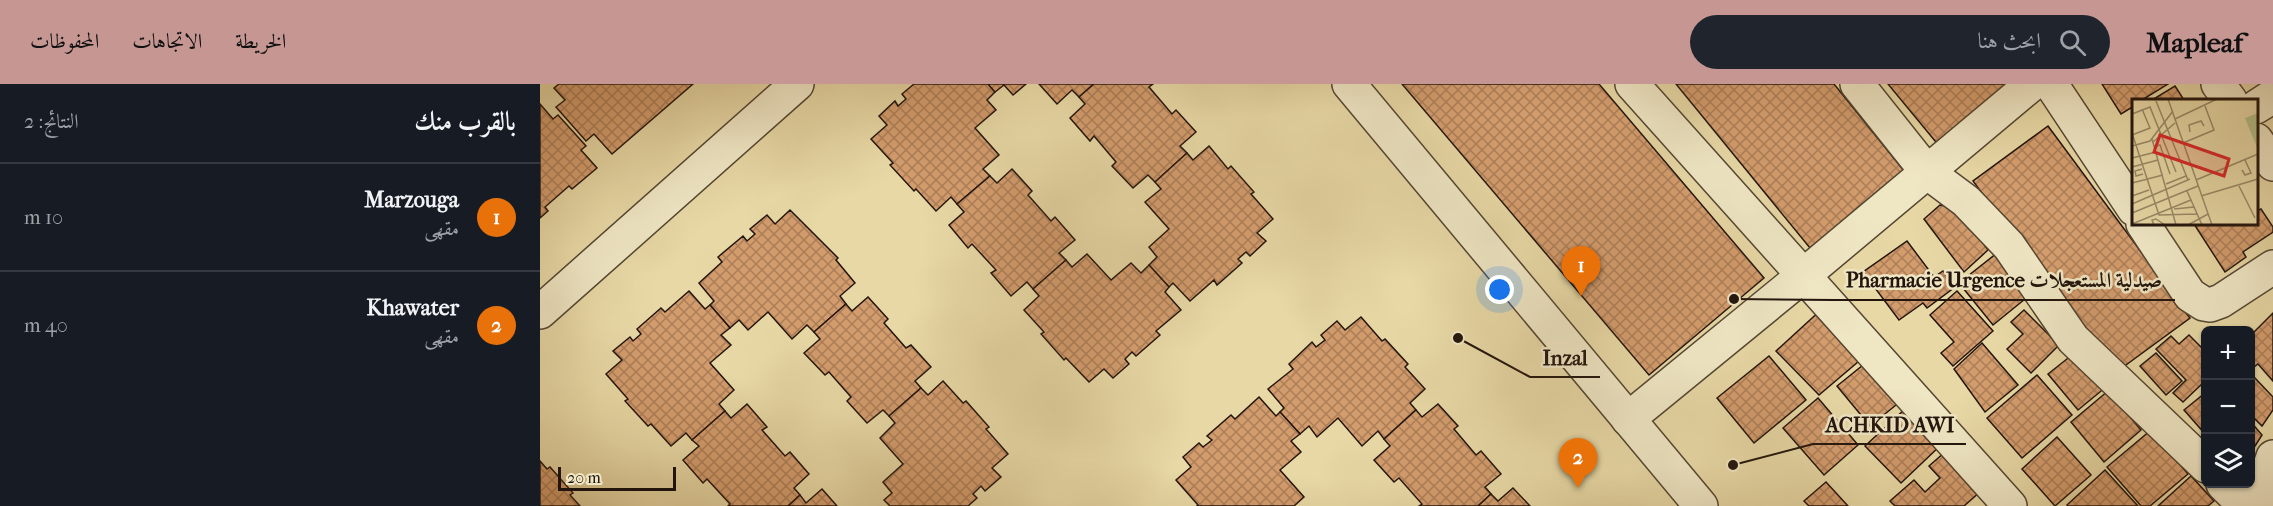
<!DOCTYPE html>
<html lang="ar">
<meta charset="utf-8">
<style>
:root{--surface:#171b24;--page:#20242c;--text:#f1f3f6;--muted:#9ea1a6;--line:#363941;--accent:#c59692}
body{margin:0;font-family:"IM FELL French Canon",Amiri,serif;background:var(--page);color:var(--text);direction:rtl}
.controls{position:absolute;right:18px;bottom:18px;display:grid;overflow:hidden;border-radius:9px;box-shadow:0 2px 4px #0004}
.controls button{width:54px;height:54px;display:grid;place-items:center;padding:0;border:0;border-bottom:2px solid var(--line);background:var(--surface);color:var(--text);font:30px sans-serif}
.scale{position:absolute;left:18px;bottom:15px;width:118px;box-sizing:border-box;padding-left:6px;border:3px solid #23150d;border-top:0;font-size:16px;line-height:21px;white-space:nowrap;color:#23150d;-webkit-text-stroke:4px #efe6c4;paint-order:stroke}
.you{position:absolute;left:960px;top:206px;width:21px;height:21px;margin:-15px;border:4px solid #fff;border-radius:50%;background:#1a73e8;box-shadow:0 0 0 9px #1a73e833}
.badge{display:grid;place-items:center;width:39px;height:39px;border-radius:50%;background:var(--accent);color:#fff;font-size:20px;font-weight:700}
.pin{position:absolute;translate:-50% -50px;filter:drop-shadow(0 2px 3px #0008)}
.pin::after{content:'';position:absolute;top:32px;width:21px;height:18px;background:inherit;clip-path:polygon(0 0,100% 0,50% 100%)}
.list{margin:0;padding:0;list-style:none}
h2{display:flex;justify-content:space-between;align-items:center;height:78px;margin:0;padding:0 24px;font-size:26px}
h2 small{font-size:20px;font-weight:400;color:var(--muted)}
.list li{display:grid;grid-template-columns:39px 1fr auto;gap:18px;align-items:center;box-sizing:border-box;height:108px;padding:0 24px;border-top:2px solid var(--line)}
.list b{display:block;font-size:22px;white-space:nowrap}
.list p{margin:0;font-size:20px;white-space:nowrap;color:var(--muted)}
.list em{font-size:20px;font-style:normal;color:var(--muted)}
.icon{flex:none;width:33px;height:33px;fill:none;stroke:currentColor;stroke-width:2;stroke-linecap:round;stroke-linejoin:round}
.map{position:relative;flex:none;width:1733px;height:422px;overflow:hidden;direction:ltr}
header{display:flex;align-items:center;gap:36px;box-sizing:border-box;height:84px;padding:0 30px;background:var(--accent);color:#111}
header strong{font-size:28px}
nav{display:flex;gap:33px;margin-inline-start:auto;font-size:21px}
.search{width:420px;height:54px;background:var(--page);display:flex;align-items:center;gap:15px;box-sizing:border-box;padding:0 21px;border-radius:33px;color:var(--muted);font-size:22px}
main{display:flex}
aside{flex:1;background:var(--surface)}
.map>svg:first-child{display:block}
</style>
<header>
<strong>Mapleaf</strong>
<div class="search"><svg class="icon" aria-label="search" viewBox="0 0 24 24"><circle cx="10" cy="10" r="6"/><path d="M15 15l6 6"/></svg>ابحث هنا</div>
<nav><a>الخريطة</a><a>الاتجاهات</a><a>المحفوظات</a></nav>
</header>
<main>
<div class="map">
<svg width="1733" height="422" viewBox="0 0 1733 422">
<defs>
<pattern id="building-cross-hatch" width="8" height="8" patternUnits="userSpaceOnUse" patternTransform="scale(1.5)"><rect width="8" height="8" fill="#d39c6d"/><path d="M0 0l8 8M0 8l8-8" fill="none" stroke="#ab7e58"/></pattern>
</defs>
<rect width="100%" height="100%" fill="#e7d8a5"/>
<filter id="stains"><feTurbulence type="fractalNoise" baseFrequency=".00333" numOctaves="4"/><feColorMatrix values="0 0 0 0 .2 0 0 0 0 .09 0 0 0 0 .02 0 0 0 .5 -.17"/></filter>
<radialGradient id="worn" r=".72"><stop offset=".6" stop-color="#630" stop-opacity="0"/><stop offset="1" stop-color="#630" stop-opacity=".3"/></radialGradient>
<!-- building -->
<g fill="url(#building-cross-hatch)" stroke="#23150d" stroke-width="1.5">
<polygon points="19,0 153,0 72,70 54,50 46,57 16,23 25,16 14,4"/>
<polygon points="374,0 448,0 455,8 447,16 456,26 435,44 459,71 443,85 450,92 417,120 411,113 396,127 376,105 374,107 350,81 353,79 331,55 347,41 339,32 355,17 358,22 366,15 362,10"/>
<polygon points="448,0 486,0 473,11 464,1 455,8"/>
<polygon points="499,0 554,0 539,13 532,6 517,20"/>
<polygon points="554,0 613,0 609,3 632,30 636,26 656,48 640,62 647,69 615,98 608,91 593,104 572,82 576,78 554,52 550,57 530,34 545,20 539,13"/>
<polygon points="862,0 1059,0 1224,194 1109,291"/>
<polygon points="1136,0 1294,0 1365,88 1270,164"/>
<polygon points="1348,0 1476,0 1400,63"/>
<polygon points="1562,0 1628,0 1602,16 1594,16 1594,22 1581,30"/>
<polygon points="1635,2 1644,16 1612,16"/>
<polygon points="0,20 13,35 18,31 46,62 41,66 57,84 32,105 29,102 5,123 8,127 0,134"/>
<polygon points="1508,42 1650,234 1575,289 1433,97"/>
<polygon points="669,62 688,85 691,82 714,108 711,110 733,135 717,149 726,157 710,172 706,168 698,175 702,179 677,201 674,196 650,217 633,199 629,203 609,181 617,173 609,163 629,145 605,118 621,105 615,98 647,69 653,76"/>
<polygon points="472,85 492,107 488,111 511,137 515,133 535,156 519,169 526,176 493,205 487,198 471,212 451,189 456,186 432,160 428,164 409,141 424,128 417,120 450,92 457,99"/>
<polygon points="1400,121 1418,124 1448,166 1424,188 1384,135"/>
<polygon points="1721,125 1733,143 1733,148 1703,168 1706,173 1685,188 1654,140 1716,140 1716,127"/>
<polygon points="250,126 298,174 296,176 315,199 300,212 306,220 274,248 267,241 252,255 228,228 208,246 199,236 190,244 170,221 174,217 159,199 182,178 178,173 203,152 207,157 215,150 210,145 227,131 235,140"/>
<polygon points="1367,157 1394,193 1403,187 1415,203 1387,224 1383,219 1359,236 1323,188"/>
<polygon points="1457,169 1490,211 1453,241 1419,199"/>
<polygon points="547,170 571,196 591,179 601,189 609,181 629,203 625,208 641,226 616,247 620,251 596,272 592,268 585,275 589,280 573,294 564,285 549,298 526,274 524,276 501,250 504,248 484,226 499,212 493,205 526,176 532,183"/>
<polygon points="149,207 165,225 170,221 190,244 181,251 191,261 170,279 194,306 179,320 185,327 152,356 146,349 131,362 111,340 108,342 85,317 88,315 66,290 82,276 73,267 90,253 93,257 101,250 97,245 121,224 125,228"/>
<polygon points="1417,207 1453,247 1413,282 1401,269 1414,258 1390,231"/>
<polygon points="328,213 348,235 344,239 366,264 371,261 391,283 375,297 381,304 349,332 343,326 327,339 307,317 311,313 289,288 285,291 264,269 280,255 274,248 306,220 312,227"/>
<polygon points="1283,224 1325,272 1279,311 1236,267"/>
<polygon points="1484,226 1519,261 1491,289 1467,265 1483,250 1471,238"/>
<polygon points="1733,229 1733,297 1718,280 1710,286 1710,252"/>
<polygon points="821,233 842,257 845,255 868,280 865,283 885,305 870,319 876,326 844,355 838,347 822,362 798,334 777,353 769,342 760,350 740,328 744,324 728,305 753,285 749,280 772,258 776,263 785,256 781,251 797,237 805,246"/>
<polygon points="1649,251 1666,268 1666,302 1663,299 1643,318 1633,309 1646,296 1616,265 1631,252 1639,260"/>
<polygon points="1442,259 1478,301 1445,328 1414,285"/>
<polygon points="1537,267 1566,303 1538,326 1508,290"/>
<polygon points="1616,269 1642,297 1626,311 1600,282"/>
<polygon points="1229,272 1266,316 1214,359 1177,314"/>
<polygon points="1328,277 1361,317 1330,342 1297,302"/>
<polygon points="1497,291 1532,331 1482,374 1447,334"/>
<polygon points="1714,293 1733,313 1733,326 1722,342 1710,330 1710,295"/>
<polygon points="403,297 423,319 426,317 449,343 446,345 468,370 452,384 461,393 445,407 441,402 433,410 437,414 428,422 350,422 344,416 352,409 343,398 363,380 340,354 355,339 349,332 381,304 388,311"/>
<polygon points="1568,307 1601,346 1564,378 1531,338"/>
<polygon points="1665,309 1666,309 1666,351 1644,326"/>
<polygon points="719,313 736,332 740,328 760,350 751,357 761,368 740,386 764,413 754,422 657,422 658,421 636,396 651,383 643,373 659,359 663,363 672,356 667,352 691,331 695,335"/>
<polygon points="1278,314 1318,361 1284,391 1243,344"/>
<polygon points="207,320 227,343 222,346 245,372 250,368 269,390 254,404 260,411 248,422 188,422 190,420 167,395 163,399 143,376 159,362 152,356 185,327 191,334"/>
<polygon points="898,320 918,342 914,345 936,371 941,367 961,390 945,403 951,410 938,422 879,422 882,420 859,394 854,398 834,376 850,362 844,355 876,326 882,333"/>
<polygon points="1366,324 1402,360 1361,399 1325,362"/>
<polygon points="1710,337 1722,351 1710,370"/>
<polygon points="1611,346 1648,390 1610,422 1601,422 1567,383"/>
<polygon points="1517,353 1551,391 1515,422 1482,385"/>
<polygon points="1405,368 1441,407 1424,422 1355,422 1350,417 1374,396 1385,408 1400,394 1389,382"/>
<polygon points="0,377 7,385 10,383 33,409 30,411 40,422 0,422"/>
<polygon points="1565,386 1598,422 1528,422 1527,421"/>
<polygon points="1651,392 1674,417 1668,422 1618,422"/>
<polygon points="1286,398 1308,422 1269,422 1264,417"/>
<polygon points="973,404 990,422 938,422 951,410 958,417"/>
<polygon points="282,405 297,422 248,422 260,411 266,419"/>
</g>
<g fill="none" stroke-linecap="round" stroke-linejoin="round">
<!-- minor casing -->
<g stroke="#544633" stroke-width="36">
<g id="minor">
<polyline points="1092,0 1470,422"/>
<polyline points="1317,0 1387,88 1426,117 1469,162 1533,255 1666,382"/>
<polyline points="1511,0 1594,125"/>
<polyline points="1678,0 1690,16"/>
<polyline points="1716,23 1733,12"/>
<polyline points="1716,56 1733,80"/>
<polyline points="1603,140 1650,211 1664,220 1670,221 1681,217 1733,183"/>
<polyline points="0,228 257,0"/>
<polyline points="1088,335 1264,191 1492,0"/>
<polyline points="1683,400 1705,422"/>
<polyline points="1716,422 1733,373"/>
</g>
</g>
<!-- tertiary casing -->
<g stroke="#544633" stroke-width="36">
<polyline id="tertiary" points="809,0 1161,422"/>
</g>
<!-- minor -->
<use href="#minor" stroke="#efe6c4" stroke-width="33"/>
<!-- tertiary -->
<use href="#tertiary" stroke="#efe6c4" stroke-width="33"/>
</g>
<!-- overview -->
<g transform="translate(1592 15)">
<rect width="126" height="126" fill="#e7d8a5"/>
<path d="M126,14V51L113,19Z" fill="#b4bf87"/>
<path fill="none" stroke="#998a68" stroke-width="1.5" d="M36,0L80,126M24,2L56,81M0,15L18,8L44,73M43,20L85,0M58,33L57,26L69,22L72,27M0,34L27,116L65,115M0,36L18,29L10,10M20,40L44,126M21,43L43,24M51,44L82,31L73,7M0,47L18,42L41,12M22,47L28,46L38,75M0,59L24,53M0,68L26,61M10,70L3,72L4,77L11,75M110,71L113,76L119,74L113,61M64,81L126,55M0,84L31,76M34,85L54,77M107,87L123,119M55,92L70,126M0,97L17,91M69,97L126,80M0,105L58,80M42,110L62,108M0,114L66,87M0,125L59,101M22,126L20,121L24,120L33,126M56,126L76,115"/>
<path fill="#d62828" fill-opacity="0.15" stroke="#d62828" stroke-width="3" d="M28,36L97,60L92,77L22,53Z"/>
<rect width="126" height="126" fill="none" stroke="#23150d" stroke-width="3"/>
</g>
<!-- callouts -->
<path fill="none" stroke="#23150d" stroke-width="2" d="M1194 215L1294 216H1635M918 254L990 293H1060M1193 381L1273 360H1426"/>
<g fill="#23150d" stroke="#efe6c4" stroke-width="2">
<circle cx="1194" cy="215" r="6"/>
<circle cx="918" cy="254" r="6"/>
<circle cx="1193" cy="381" r="6"/>
</g>
<g font-size="21" text-anchor="middle" font-weight="bold" fill="#23150d" stroke="#efe6c4" stroke-width="5" stroke-linejoin="round" paint-order="stroke">
<text x="1464" y="203">Pharmacie Urgence صيدلية المستعجلات</text>
<text x="1025" y="281">Inzal</text>
<text x="1350" y="348">ACHKID AWI</text>
</g>
<rect width="100%" height="100%" filter="url(#stains)"/>
<rect width="100%" height="100%" fill="url(#worn)"/>
</svg>
<div class="controls">
<button>+</button>
<button>−</button>
<button><svg class="icon" aria-label="layers" viewBox="0 0 24 24"><path d="M12 4l9 5-9 5-9-5zM3 14l9 5 9-5"/></svg></button>
</div>
<div class="scale">20 m</div>
<div class="you"></div>
<div class="pin badge" style="left:1041px;top:212px;background:#e8710a">1</div>
<div class="pin badge" style="left:1038px;top:404px;background:#e8710a">2</div>
</div>
<aside>
<h2>بالقرب منك<small>النتائج: 2</small></h2>
<ul class="list">
<li><span class="badge" style="background:#e8710a">1</span><div><b>Marzouga</b><p>مقهى</p></div><em>10 m</em></li>
<li><span class="badge" style="background:#e8710a">2</span><div><b>Khawater</b><p>مقهى</p></div><em>40 m</em></li>
</ul>
</aside>
</main>
